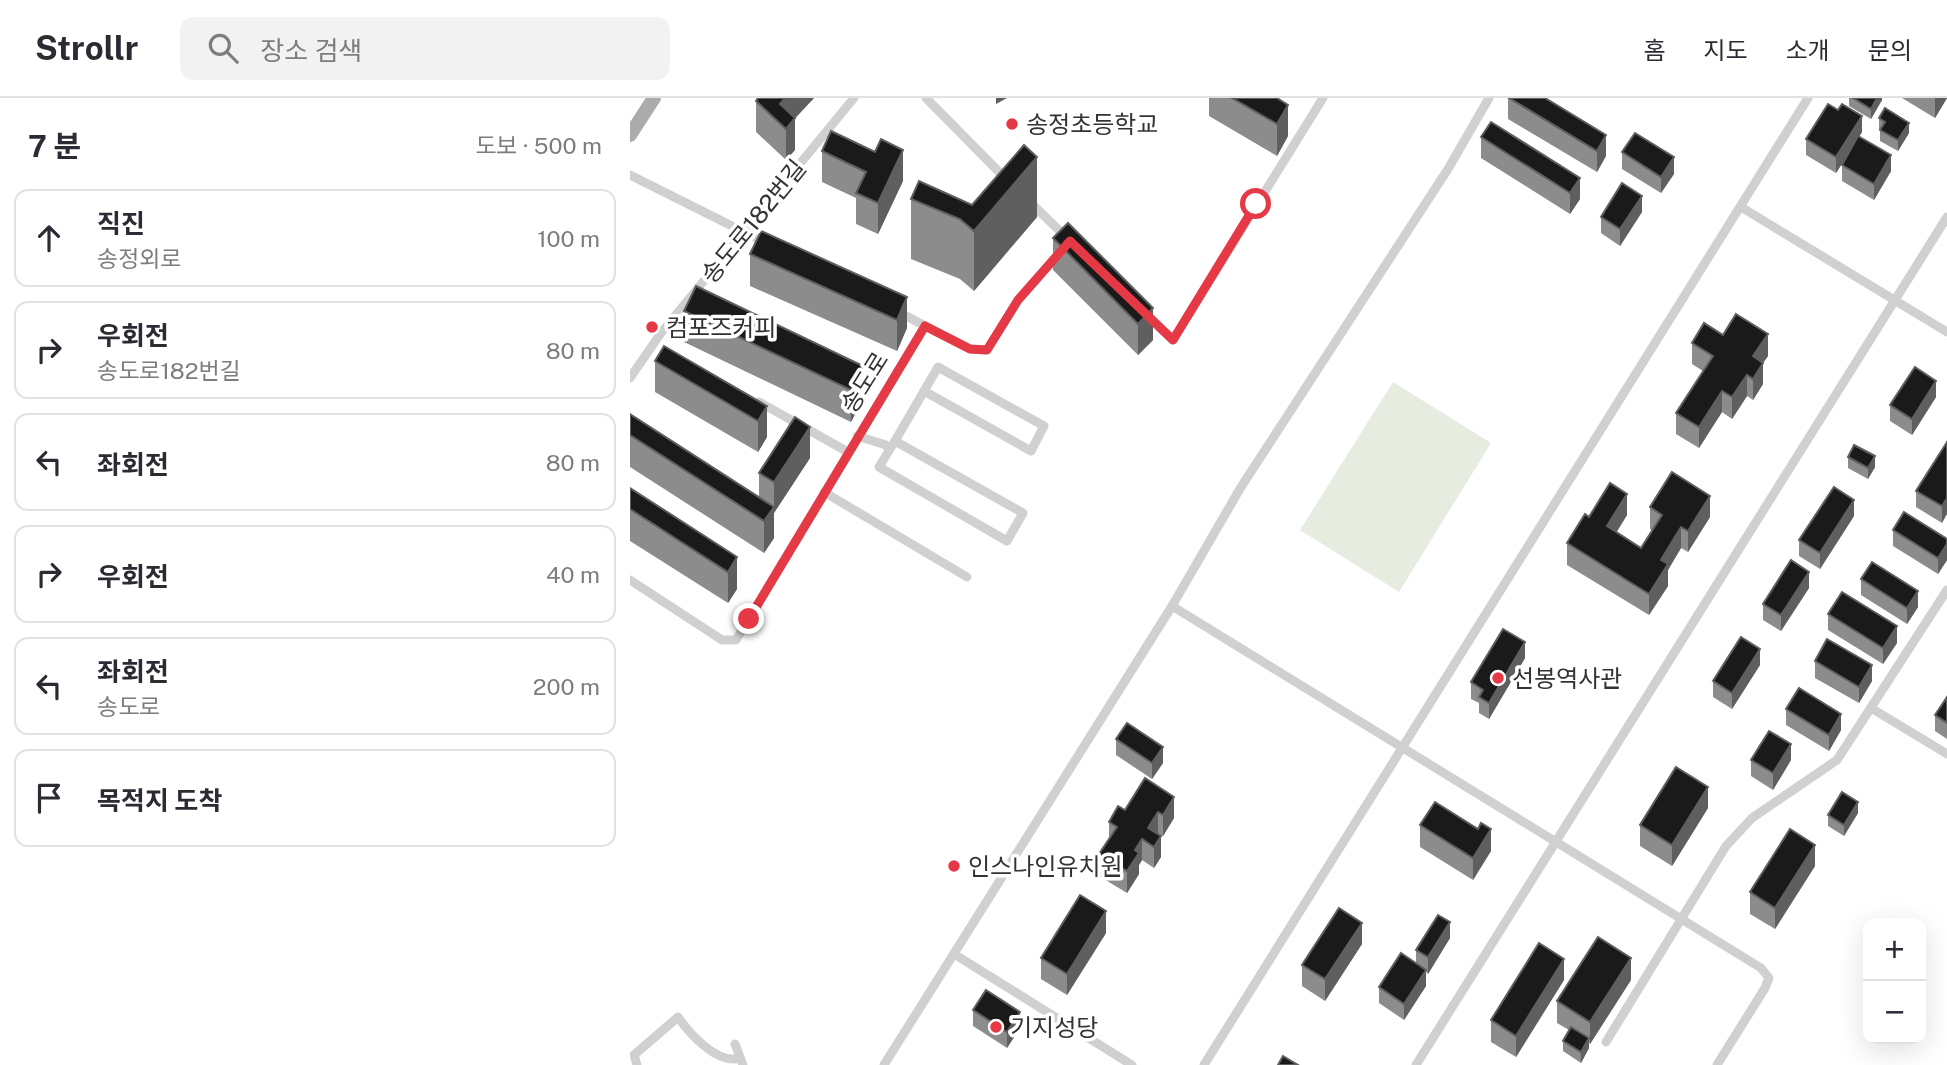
<!DOCTYPE html>
<html lang="ko">
<meta charset="utf-8">
<style>
:root{--surface:#fff;--page:#f2f2f3;--text:#2b2b33;--muted:#7c7c81;--line:#e1e1e2}
body{margin:0;font-family:"Public Sans","Noto Sans KR",sans-serif;background:var(--page);color:var(--text)}
.controls{position:absolute;right:21px;bottom:21px;display:grid;overflow:hidden;border-radius:14px;box-shadow:0 7px 28px #0002}
.controls button{width:63px;height:63px;display:grid;place-items:center;padding:0;border:0;border-bottom:2px solid var(--line);background:var(--surface);color:var(--text);font:35px sans-serif}
.stop{position:absolute;width:21px;height:21px;margin:-16px;border:5px solid #e63946;border-radius:50%;background:#fff}
.stop.end{background:#e63946;border-color:#fff;box-shadow:0 2px 7px #0008}
.list{margin:0;padding:0;list-style:none}
h2{display:flex;justify-content:space-between;align-items:center;height:91px;margin:0;padding:0 28px;font-size:30px}
h2 small{font-size:23px;font-weight:400;color:var(--muted)}
.list li{display:grid;grid-template-columns:46px 1fr auto;gap:21px;align-items:center;box-sizing:border-box;height:98px;margin:0 14px 14px;padding:0 14px;border:2px solid var(--line);border-radius:14px}
.list b{display:block;font-size:26px;white-space:nowrap}
.list p{margin:0;font-size:23px;white-space:nowrap;color:var(--muted)}
.list em{font-size:23px;font-style:normal;color:var(--muted)}
.icon{flex:none;width:38px;height:38px;fill:none;stroke:currentColor;stroke-width:2;stroke-linecap:round;stroke-linejoin:round}
.map{position:relative;flex:none;width:1317px;height:967px;overflow:hidden}
header{display:flex;align-items:center;gap:42px;box-sizing:border-box;height:98px;padding:0 35px;background:var(--surface);border-bottom:2px solid var(--line)}
header strong{font-size:33px}
nav{display:flex;gap:38px;margin-inline-start:auto;font-size:24px}
.search{width:490px;height:63px;background:var(--page);display:flex;align-items:center;gap:18px;box-sizing:border-box;padding:0 24px;border-radius:14px;color:var(--muted);font-size:26px}
main{display:flex}
aside{flex:1;background:var(--surface)}
.map>svg:first-child{display:block}
</style>
<header>
<strong>Strollr</strong>
<div class="search"><svg class="icon" aria-label="search" viewBox="0 0 24 24"><circle cx="10" cy="10" r="6"/><path d="M15 15l6 6"/></svg>장소 검색</div>
<nav><a>홈</a><a>지도</a><a>소개</a><a>문의</a></nav>
</header>
<main>
<aside>
<h2>7 분<small>도보 · 500 m</small></h2>
<ul class="list">
<li><svg class="icon" aria-label="ahead" viewBox="0 0 24 24"><path d="M12 20V5M6 11l6-6 6 6"/></svg><div><b>직진</b><p>송정외로</p></div><em>100 m</em></li>
<li><svg class="icon" aria-label="right" viewBox="0 0 24 24"><path d="M7 20v-9h11M14 6l5 5-5 5"/></svg><div><b>우회전</b><p>송도로182번길</p></div><em>80 m</em></li>
<li><svg class="icon" aria-label="left" viewBox="0 0 24 24"><path d="M17 20v-9H6M10 6l-5 5 5 5"/></svg><div><b>좌회전</b></div><em>80 m</em></li>
<li><svg class="icon" aria-label="right" viewBox="0 0 24 24"><path d="M7 20v-9h11M14 6l5 5-5 5"/></svg><div><b>우회전</b></div><em>40 m</em></li>
<li><svg class="icon" aria-label="left" viewBox="0 0 24 24"><path d="M17 20v-9H6M10 6l-5 5 5 5"/></svg><div><b>좌회전</b><p>송도로</p></div><em>200 m</em></li>
<li><svg class="icon" aria-label="arrive" viewBox="0 0 24 24"><path d="M6 21V4h12l-3 4 3 4H6"/></svg><div><b>목적지 도착</b></div></li>
</ul>
</aside>
<div class="map">
<svg width="1317" height="967" viewBox="0 0 1317 967">
<rect width="100%" height="100%" fill="#fff"/>
<!-- green -->
<polygon fill="#e6ecdf" points="763,284 861,345 769,494 670,432"/>
<g fill="none" stroke-linecap="round" stroke-linejoin="round">
<!-- street -->
<g stroke="#d0d0d0" stroke-width="9">
<polyline points="296,0 378,83"/>
<polyline points="0,77 136,145"/>
<polyline points="401,105 438,141"/>
<polyline points="1111,109 1317,234"/>
<polyline points="516,217 543,242 693,0"/>
<polyline points="295,228 340,251 357,252 388,202 430,154"/>
<polyline points="0,280 31,235 224,0"/>
<polyline points="129,304 218,354"/>
<polyline points="227,338 256,347 259,352"/>
<polygon points="265,343 393,415 377,443 249,369"/>
<polyline points="265,343 308,269 414,328 401,353 294,293"/>
<polyline points="194,394 337,479"/>
<polyline points="0,482 92,542 106,542 295,228 267,213"/>
<polyline points="542,508 1131,870 1139,880 1135,890 1087,967"/>
<polyline points="1241,610 1317,656"/>
<polyline points="324,856 502,967"/>
<polyline points="976,944 1096,748 1122,720 1207,662 1317,492"/>
<polyline points="105,946 113,967"/>
<path d="M7,967L4,957L48,919C59,935 87,967 110,960"/>
<polyline points="254,967 542,508 611,389 818,71 859,0"/>
<polyline points="574,967 1178,0"/>
<polyline points="786,967 1317,119"/>
</g>
<!-- primary -->
<polyline stroke="#ababab" stroke-width="14" points="0,37 24,0"/>
</g>
<!-- wall -->
<g fill="#8c8c8c">
<polygon points="128,0 184,0 165,20 165,52 156,62 126,34 126,3"/>
<polygon points="579,0 647,0 658,38 647,58 579,18"/>
<polygon points="878,0 915,0 976,58 967,74 878,21"/>
<polygon points="1219,0 1252,0 1252,2 1241,21 1219,8"/>
<polygon points="1272,0 1317,0 1305,20"/>
<polygon points="1249,20 1279,35 1268,53 1250,43 1250,32 1249,31"/>
<polygon points="1232,34 1229,39 1261,73 1244,102 1212,83 1212,67 1219,55 1206,75 1176,57 1176,41"/>
<polygon points="851,39 950,101 940,116 851,60"/>
<polygon points="192,53 273,83 248,136 226,126 226,100 192,84"/>
<polygon points="992,54 1044,76 1031,95 992,71"/>
<polygon points="281,101 342,107 407,119 344,193 330,181 281,161"/>
<polygon points="1012,114 990,148 971,135 971,119"/>
<polygon points="423,140 523,242 508,257 423,172"/>
<polygon points="120,156 277,199 277,230 267,253 120,188"/>
<polygon points="54,213 233,268 233,300 221,324 54,244"/>
<polygon points="1093,237 1138,258 1133,265 1133,286 1123,302 1117,298 1102,321 1092,314 1069,350 1046,336 1046,315 1073,273 1062,266 1062,245"/>
<polygon points="25,263 137,308 137,339 128,354 25,294"/>
<polygon points="1306,299 1282,337 1260,323 1260,307"/>
<polygon points="0,316 129,399 129,375 180,360 144,415 144,440 134,455 0,369"/>
<polygon points="1317,344 1312,425 1286,409 1286,393"/>
<polygon points="1218,359 1245,369 1238,381 1218,370"/>
<polygon points="0,390 107,459 107,491 98,505 0,443"/>
<polygon points="1020,409 1080,419 1058,454 1051,450 1038,472 1038,488 1019,517 937,467 937,445 959,419 997,417 986,434 1011,450 1022,432 1020,431"/>
<polygon points="1224,418 1190,471 1169,458 1169,442"/>
<polygon points="1263,432 1317,441 1317,462 1308,476 1263,448"/>
<polygon points="1231,481 1288,509 1277,526 1231,497"/>
<polygon points="1179,490 1151,533 1133,522 1133,506"/>
<polygon points="1198,516 1267,545 1253,566 1198,532"/>
<polygon points="895,560 859,621 849,615 849,605 841,601 841,584"/>
<polygon points="1185,563 1242,583 1229,605 1185,580"/>
<polygon points="1130,567 1102,611 1083,599 1083,583"/>
<polygon points="1317,599 1317,641 1305,633 1305,617"/>
<polygon points="1156,611 1211,632 1199,653 1156,627"/>
<polygon points="486,641 533,665 522,681 486,657"/>
<polygon points="1121,662 1161,662 1143,692 1121,678"/>
<polygon points="515,680 544,720 533,738 528,736 531,759 524,770 512,762 509,767 509,776 497,795 469,778 469,756 479,741 479,724 495,712"/>
<polygon points="1078,710 1042,768 1010,748 1010,727"/>
<polygon points="1228,715 1214,738 1198,728 1198,717"/>
<polygon points="790,727 861,753 843,782 790,749"/>
<polygon points="1185,768 1145,831 1120,816 1120,794"/>
<polygon points="476,835 437,897 411,881 411,860"/>
<polygon points="820,840 798,876 796,874 796,888 774,922 749,905 749,889 786,865 786,852"/>
<polygon points="732,846 695,903 672,888 672,867"/>
<polygon points="934,882 886,959 861,944 861,922"/>
<polygon points="1001,882 960,946 959,945 959,950 951,965 933,953 933,943 939,932 927,925 927,903"/>
<polygon points="343,912 390,930 377,950 343,928"/>
</g>
<!-- shaded-wall -->
<g fill="#5f5f5f">
<polygon points="155,0 184,0 156,30 150,6"/>
<polygon points="366,0 377,0 366,6"/>
<polygon points="1247,0 1252,0 1252,2 1241,21 1241,11"/>
<polygon points="1305,0 1317,0 1305,20"/>
<polygon points="658,7 658,38 647,58 647,26"/>
<polygon points="1232,18 1232,34 1206,75 1206,59"/>
<polygon points="165,20 165,52 156,62 156,31"/>
<polygon points="1279,25 1279,35 1268,53 1268,42"/>
<polygon points="976,37 976,58 967,74 967,53"/>
<polygon points="273,52 273,83 248,136 248,105"/>
<polygon points="1261,57 1261,73 1244,102 1244,86"/>
<polygon points="407,59 407,119 344,193 344,133"/>
<polygon points="1044,59 1044,76 1031,95 1031,79"/>
<polygon points="950,80 950,101 940,116 940,95"/>
<polygon points="1012,98 1012,114 990,148 990,131"/>
<polygon points="277,199 277,230 267,253 267,222"/>
<polygon points="523,210 523,242 508,257 508,226"/>
<polygon points="1138,236 1138,258 1133,265 1133,286 1123,302 1123,258"/>
<polygon points="233,268 233,300 221,324 221,292"/>
<polygon points="1117,277 1117,298 1102,321 1102,299"/>
<polygon points="1306,283 1306,299 1282,337 1282,321"/>
<polygon points="1092,293 1092,314 1069,350 1069,329"/>
<polygon points="137,308 137,339 128,354 128,323"/>
<polygon points="180,329 180,360 144,415 144,440 134,455 134,423 144,409 144,384"/>
<polygon points="1245,358 1245,369 1238,381 1238,370"/>
<polygon points="997,396 997,417 977,450 977,428"/>
<polygon points="1080,398 1080,419 1058,454 1058,433"/>
<polygon points="1317,400 1317,416 1312,425 1312,408"/>
<polygon points="1224,402 1224,418 1190,471 1190,455"/>
<polygon points="1051,429 1051,450 1038,472 1038,488 1019,517 1019,496 1031,462"/>
<polygon points="1317,446 1317,462 1308,476 1308,460"/>
<polygon points="107,459 107,491 98,505 98,474"/>
<polygon points="1179,474 1179,490 1151,533 1151,517"/>
<polygon points="1288,493 1288,509 1277,526 1277,510"/>
<polygon points="1267,528 1267,545 1253,566 1253,550"/>
<polygon points="895,544 895,560 859,621 859,605"/>
<polygon points="1130,551 1130,567 1102,611 1102,595"/>
<polygon points="1242,567 1242,583 1229,605 1229,589"/>
<polygon points="1211,616 1211,632 1199,653 1199,637"/>
<polygon points="1161,646 1161,662 1143,692 1143,675"/>
<polygon points="533,649 533,665 522,681 522,665"/>
<polygon points="1078,689 1078,710 1042,768 1042,747"/>
<polygon points="544,699 544,720 533,738 533,717"/>
<polygon points="1228,704 1228,715 1214,738 1214,727"/>
<polygon points="528,714 528,736 518,730"/>
<polygon points="861,731 861,753 843,782 843,760"/>
<polygon points="531,738 531,759 524,770 524,749"/>
<polygon points="512,741 512,762 509,767 509,776 497,795 497,773 505,752"/>
<polygon points="1185,747 1185,768 1145,831 1145,810"/>
<polygon points="476,813 476,835 437,897 437,876"/>
<polygon points="820,824 820,840 798,876 798,859"/>
<polygon points="732,825 732,846 695,903 695,881"/>
<polygon points="1001,860 1001,882 960,946 960,924"/>
<polygon points="934,861 934,882 886,959 886,938"/>
<polygon points="796,872 796,888 774,922 774,906"/>
<polygon points="390,914 390,930 377,950 377,934"/>
<polygon points="959,940 959,950 951,965 951,954"/>
</g>
<!-- building -->
<g fill="#1a1a1a" stroke="#5f5f5f" stroke-width="2">
<polygon points="128,0 155,0 150,6 165,20 156,31 126,3"/>
<polygon points="602,0 647,0 658,7 647,26"/>
<polygon points="879,0 915,0 976,37 967,53"/>
<polygon points="1223,0 1247,0 1241,11"/>
<polygon points="1198,6 1208,12 1212,6 1232,18 1206,59 1176,41"/>
<polygon points="1255,10 1279,25 1268,42 1250,32 1255,24 1249,20"/>
<polygon points="861,24 950,80 940,95 851,39"/>
<polygon points="201,33 245,54 251,41 273,52 248,105 226,95 236,74 192,53"/>
<polygon points="1005,35 1044,59 1031,79 992,54"/>
<polygon points="1228,38 1261,57 1244,86 1212,67"/>
<polygon points="394,47 407,59 344,133 330,121 281,101 289,83 342,107"/>
<polygon points="992,85 1012,98 990,131 971,119"/>
<polygon points="438,125 523,210 508,226 423,140"/>
<polygon points="131,133 277,199 267,222 120,156"/>
<polygon points="66,188 233,268 221,292 54,213"/>
<polygon points="1106,216 1138,236 1123,258 1133,265 1123,281 1117,277 1102,299 1092,293 1069,329 1046,315 1083,258 1062,245 1074,225 1093,237"/>
<polygon points="34,248 137,308 128,323 25,263"/>
<polygon points="1285,269 1306,283 1282,321 1260,307"/>
<polygon points="0,316 144,409 134,423 0,337"/>
<polygon points="165,319 180,329 144,384 129,375"/>
<polygon points="1317,344 1317,400 1312,408 1286,393"/>
<polygon points="1224,347 1245,358 1238,370 1218,359"/>
<polygon points="1042,374 1080,398 1058,433 1051,429 1031,462 1038,466 1019,496 937,445 955,416 959,419 980,385 997,396 977,428 1011,450 1032,417 1020,409"/>
<polygon points="1204,389 1224,402 1190,455 1169,442"/>
<polygon points="0,390 107,459 98,474 0,411"/>
<polygon points="1274,414 1317,441 1317,446 1308,460 1263,432"/>
<polygon points="1161,462 1179,474 1151,517 1133,506"/>
<polygon points="1242,464 1288,493 1277,510 1231,481"/>
<polygon points="1212,494 1267,528 1253,550 1198,516"/>
<polygon points="873,531 895,544 859,605 849,599 853,592 841,584"/>
<polygon points="1111,539 1130,551 1102,595 1083,583"/>
<polygon points="1197,541 1242,567 1229,589 1185,563"/>
<polygon points="1169,590 1211,616 1199,637 1156,611"/>
<polygon points="1317,599 1317,625 1305,617"/>
<polygon points="497,625 533,649 522,665 486,641"/>
<polygon points="1139,633 1161,646 1143,675 1121,662"/>
<polygon points="1046,669 1078,689 1042,747 1010,727"/>
<polygon points="515,680 544,699 533,717 528,714 518,730 531,738 524,749 512,741 505,752 509,755 497,773 469,756 487,729 479,724 488,708 495,712"/>
<polygon points="1212,694 1228,704 1214,727 1198,717"/>
<polygon points="805,704 848,731 851,725 861,731 843,760 790,727"/>
<polygon points="1160,731 1185,747 1145,810 1120,794"/>
<polygon points="450,797 476,813 437,876 411,860"/>
<polygon points="709,810 732,825 695,881 672,867"/>
<polygon points="808,817 820,824 798,859 786,852"/>
<polygon points="968,839 1001,860 960,924 927,903"/>
<polygon points="909,845 934,861 886,938 861,922"/>
<polygon points="771,855 796,872 774,906 749,889"/>
<polygon points="356,892 390,914 377,934 343,912"/>
<polygon points="941,929 959,940 951,954 933,943"/>
<polygon points="653,958 668,967 648,967"/>
</g>
<g fill="none" stroke-linecap="round" stroke-linejoin="round">
<!-- route -->
<polyline stroke="#e63946" stroke-width="9" points="119,521 295,228 340,251 357,252 388,202 440,143 543,242 626,106"/>
</g>
<!-- markers -->
<g fill="#e63946" stroke="#fff" stroke-width="2.5">
<circle cx="382" cy="26" r="7"/>
<circle cx="22" cy="229" r="7"/>
<circle cx="868" cy="580" r="7"/>
<circle cx="324" cy="768" r="7"/>
<circle cx="366" cy="929" r="7"/>
</g>
<g text-anchor="middle" dominant-baseline="central" stroke-width="7" stroke-linejoin="round" paint-order="stroke">
<!-- poi labels -->
<g font-size="24" fill="#333" stroke="#fff" text-anchor="start">
<text x="396" y="26">송정초등학교</text>
<text x="36" y="229">컴포즈커피</text>
<text x="882" y="580">선봉역사관</text>
<text x="338" y="768">인스나인유치원</text>
<text x="380" y="929">기지성당</text>
</g>
<!-- street labels -->
<g font-size="24" fill="#333" stroke="#fff">
<text transform="translate(123 123) rotate(-51)">송도로182번길</text>
<text transform="translate(234 284) rotate(-58)">송도로</text>
</g>
</g>
</svg>
<div class="controls">
<button>+</button>
<button>−</button>
</div>
<div class="stop" style="left:626px;top:106px"></div>
<div class="stop end" style="left:119px;top:521px"></div>
</div>
</main>
